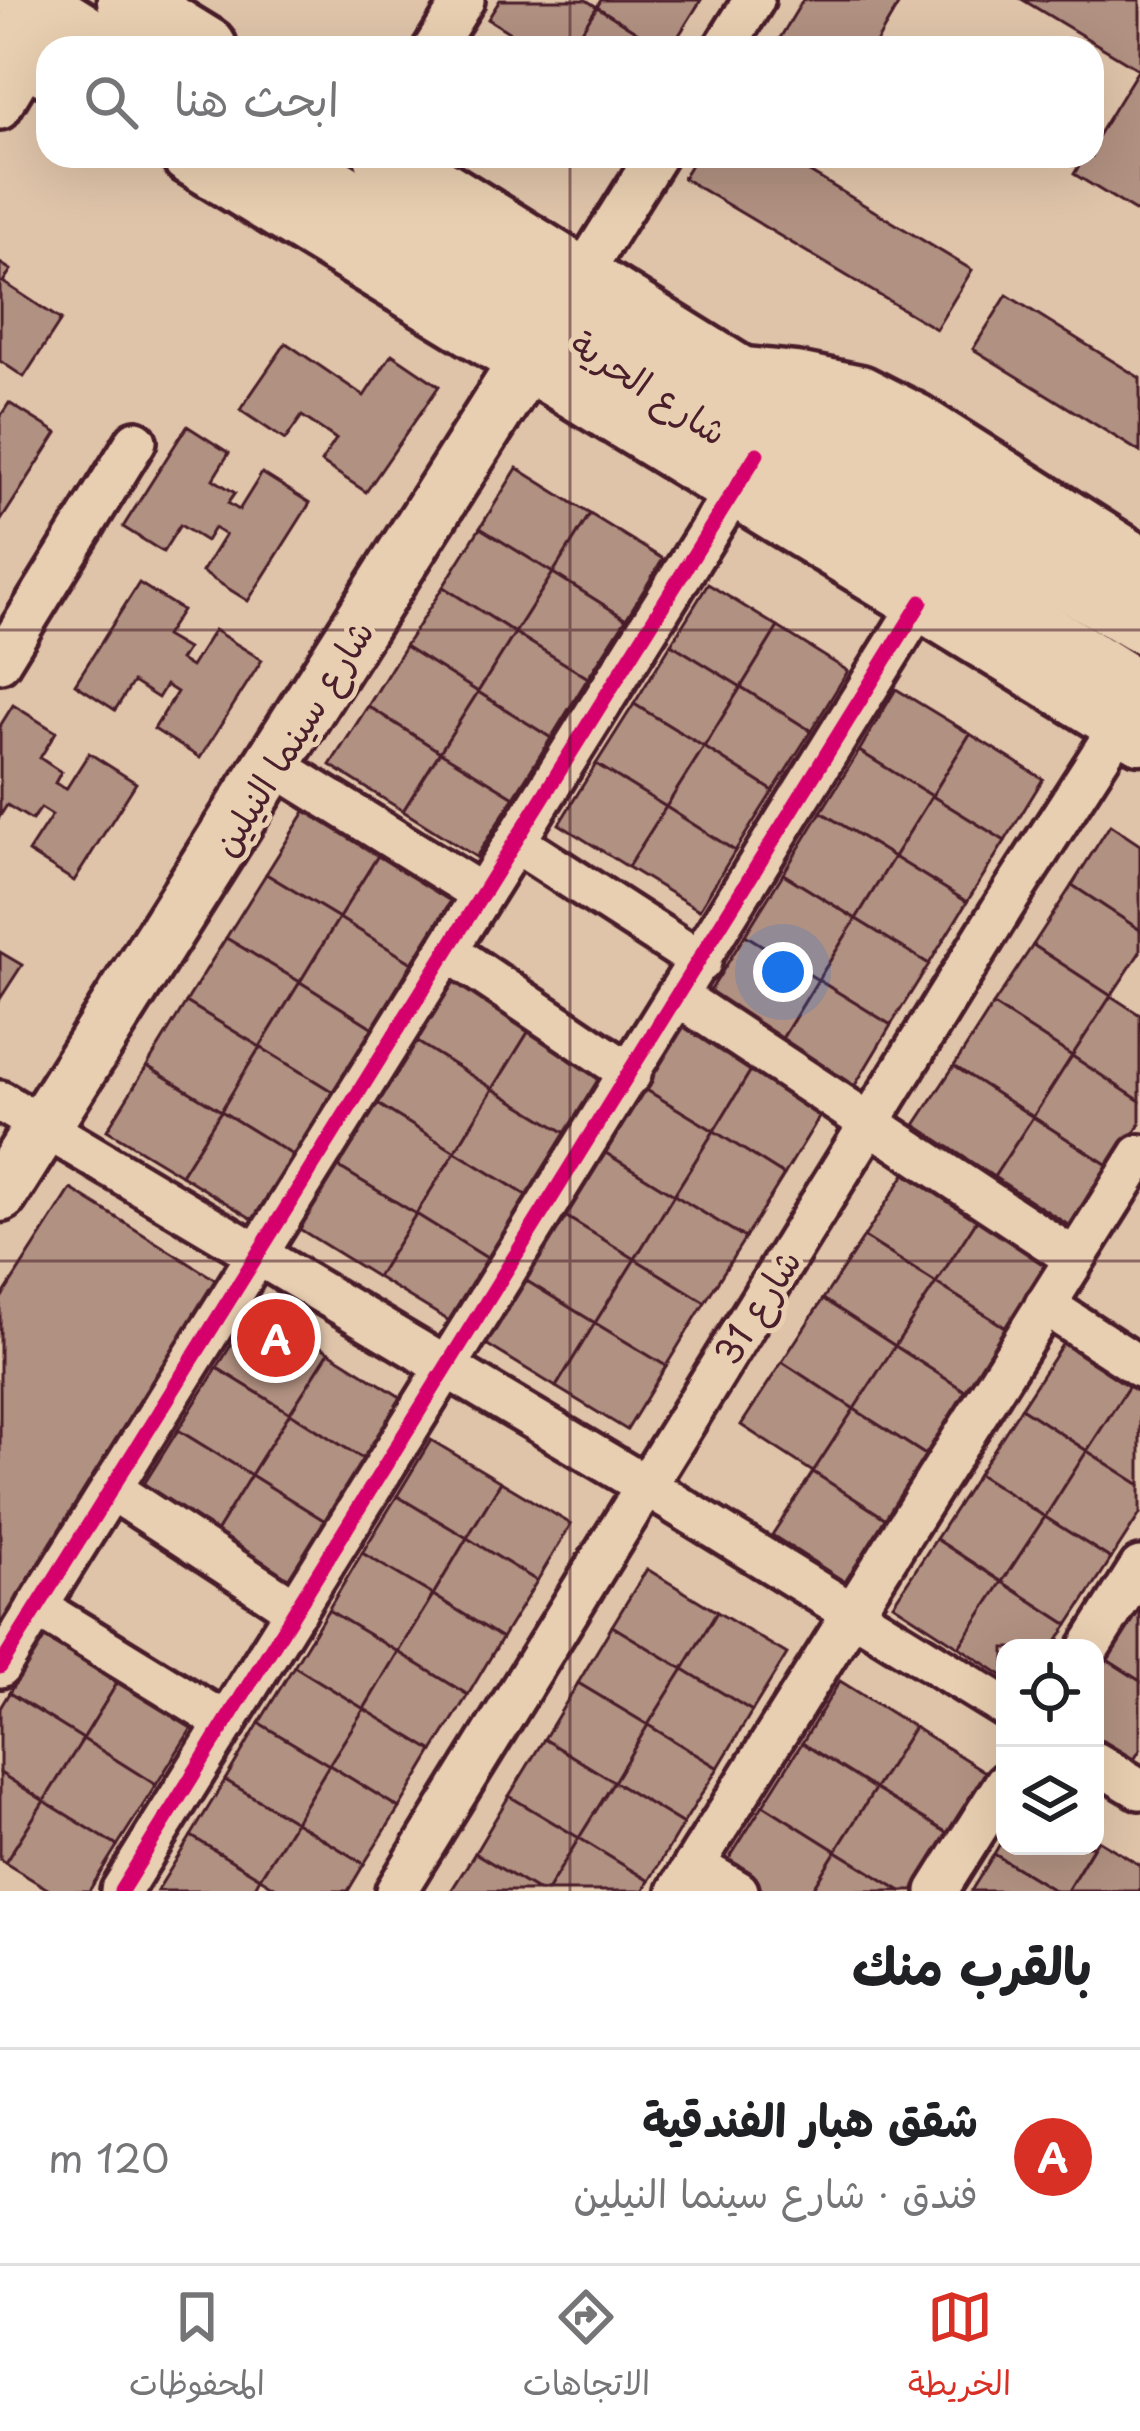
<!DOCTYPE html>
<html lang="ar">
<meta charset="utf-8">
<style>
:root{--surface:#fff;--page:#f6f6f6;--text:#202124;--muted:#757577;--line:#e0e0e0;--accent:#d93025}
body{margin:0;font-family:"Playpen Sans","Playpen Sans Arabic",sans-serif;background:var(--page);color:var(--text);direction:rtl}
.controls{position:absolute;right:36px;bottom:36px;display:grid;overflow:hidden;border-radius:24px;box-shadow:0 12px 48px #0002}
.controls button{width:108px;height:108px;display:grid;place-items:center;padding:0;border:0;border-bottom:3px solid var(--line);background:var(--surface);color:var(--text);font:60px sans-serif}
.you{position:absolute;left:783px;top:972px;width:42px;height:42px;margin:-30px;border:9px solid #fff;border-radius:50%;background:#1a73e8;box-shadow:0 0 0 18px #1a73e833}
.badge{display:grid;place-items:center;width:78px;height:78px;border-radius:50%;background:var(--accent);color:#fff;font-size:39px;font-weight:700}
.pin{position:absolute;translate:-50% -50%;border:6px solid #fff;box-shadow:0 3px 12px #0006}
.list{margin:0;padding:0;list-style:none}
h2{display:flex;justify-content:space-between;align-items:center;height:156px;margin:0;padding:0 48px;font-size:51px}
h2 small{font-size:39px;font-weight:400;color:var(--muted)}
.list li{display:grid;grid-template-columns:78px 1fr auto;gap:36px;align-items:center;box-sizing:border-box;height:216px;padding:0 48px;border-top:3px solid var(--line)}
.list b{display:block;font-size:45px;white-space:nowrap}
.list p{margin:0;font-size:39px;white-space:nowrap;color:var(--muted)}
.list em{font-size:39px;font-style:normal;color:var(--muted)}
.icon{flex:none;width:66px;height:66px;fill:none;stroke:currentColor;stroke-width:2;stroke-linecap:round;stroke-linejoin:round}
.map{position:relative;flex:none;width:1140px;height:1891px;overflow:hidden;direction:ltr}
.search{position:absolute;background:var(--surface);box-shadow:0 12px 48px #0002;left:36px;right:36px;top:36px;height:132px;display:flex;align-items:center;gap:30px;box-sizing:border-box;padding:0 42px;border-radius:36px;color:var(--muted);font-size:45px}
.sheet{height:372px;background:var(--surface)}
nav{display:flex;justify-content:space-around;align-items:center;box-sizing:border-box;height:168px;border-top:3px solid var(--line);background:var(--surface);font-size:33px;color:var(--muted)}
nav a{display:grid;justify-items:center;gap:6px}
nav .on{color:var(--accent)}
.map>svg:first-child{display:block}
</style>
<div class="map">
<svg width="1140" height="1891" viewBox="0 0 1140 1891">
<rect width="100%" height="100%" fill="#dfc4a9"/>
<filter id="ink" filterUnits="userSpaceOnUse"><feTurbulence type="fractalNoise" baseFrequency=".00833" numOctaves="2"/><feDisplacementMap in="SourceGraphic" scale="24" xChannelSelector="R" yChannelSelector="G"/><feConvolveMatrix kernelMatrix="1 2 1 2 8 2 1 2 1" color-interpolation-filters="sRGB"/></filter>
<g filter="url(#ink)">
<!-- building -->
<g fill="#b19181" stroke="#4a1f2b" stroke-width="3">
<polygon points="500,0 586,0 597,7 571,48 534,48 488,19"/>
<polygon points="601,0 701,0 671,48 662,48 597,7"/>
<polygon points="803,0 901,0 873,48 774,48"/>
<polygon points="1023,0 1140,0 1140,66 1138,69"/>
<polygon points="597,7 662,48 571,48"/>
<polygon points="1140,67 1140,214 1074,174 1085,156 1092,156 1092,145"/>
<polygon points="696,156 783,156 972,270 936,329 683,178"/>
<polygon points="0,263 11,270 3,282 61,320 24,377 0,361"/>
<polygon points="1007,295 1140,378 1140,452 973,349"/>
<polygon points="286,343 364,396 392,354 439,386 366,492 321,462 336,439 302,416 285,440 240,410"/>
<polygon points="9,403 57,433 0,522 0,417"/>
<polygon points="187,426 229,453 213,479 235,493 228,503 239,510 262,473 310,503 248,601 202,572 225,535 214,528 206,541 180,525 163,552 123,527"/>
<polygon points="517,468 590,514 553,573 480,528"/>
<polygon points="590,514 663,559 626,619 553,573"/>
<polygon points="480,528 553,573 515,633 443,587"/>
<polygon points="553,573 626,619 588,678 515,633"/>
<polygon points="139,583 182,610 165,636 187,649 180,660 191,667 214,630 262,660 200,758 154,729 177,692 166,685 158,698 133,682 115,710 75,684"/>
<polygon points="708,584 778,627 741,687 671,644"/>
<polygon points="443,587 515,633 478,692 405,646"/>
<polygon points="778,627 848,671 811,731 741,687"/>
<polygon points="515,633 588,678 551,738 478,692"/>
<polygon points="671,644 741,687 704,747 634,704"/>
<polygon points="405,646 478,692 440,752 368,706"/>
<polygon points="741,687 811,731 773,791 704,747"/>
<polygon points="896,689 970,734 932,796 859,751"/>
<polygon points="478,692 551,738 514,797 440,752"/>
<polygon points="634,704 704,747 666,807 596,764"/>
<polygon points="13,705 56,732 40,758 61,772 55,783 66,789 89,753 136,783 74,881 28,852 52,815 41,808 32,820 7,805 0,816 0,726"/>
<polygon points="368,706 440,752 403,811 330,765"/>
<polygon points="970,734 1043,779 1005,841 932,796"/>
<polygon points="704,747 773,791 735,851 666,807"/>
<polygon points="859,751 932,796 894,857 821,812"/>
<polygon points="440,752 514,797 476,857 403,811"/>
<polygon points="596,764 666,807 628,867 559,824"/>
<polygon points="932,796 1005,841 967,902 894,857"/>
<polygon points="666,807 735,851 699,910 628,867"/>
<polygon points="306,810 379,854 339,918 266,874"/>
<polygon points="821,812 894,857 856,919 783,874"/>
<polygon points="1110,825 1140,845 1140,930 1072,885"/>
<polygon points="379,854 452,899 412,963 339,918"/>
<polygon points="894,857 967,902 929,964 856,919"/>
<polygon points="266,874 339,918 300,982 226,938"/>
<polygon points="783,874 856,919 818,980 745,935"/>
<polygon points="1072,885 1140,930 1140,952 1111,996 1033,945"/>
<polygon points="339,918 412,963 373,1028 300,982"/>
<polygon points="856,919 929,964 891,1025 818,980"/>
<polygon points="745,935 818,980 780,1042 707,996"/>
<polygon points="226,938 300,982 260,1047 186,1002"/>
<polygon points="1033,945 1111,996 1072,1056 993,1005"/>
<polygon points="0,952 22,965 0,999"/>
<polygon points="453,978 532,1026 493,1089 414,1040"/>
<polygon points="818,980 891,1025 854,1087 780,1042"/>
<polygon points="300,982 373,1028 333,1092 260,1047"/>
<polygon points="1111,996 1140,1015 1140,1101 1072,1056"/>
<polygon points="186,1002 260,1047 221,1111 147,1066"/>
<polygon points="993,1005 1072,1056 1033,1117 954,1066"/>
<polygon points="682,1024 753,1067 714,1131 643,1088"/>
<polygon points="532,1026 611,1075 572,1137 493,1089"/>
<polygon points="414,1040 493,1089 455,1152 376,1103"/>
<polygon points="260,1047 333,1092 294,1156 221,1111"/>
<polygon points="1072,1056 1140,1101 1140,1124 1112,1168 1033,1117"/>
<polygon points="147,1066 221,1111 181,1175 107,1130"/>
<polygon points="954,1066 1033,1117 994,1177 915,1125"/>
<polygon points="753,1067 823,1111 784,1175 714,1131"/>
<polygon points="643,1088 714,1131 674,1195 604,1152"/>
<polygon points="493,1089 572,1137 534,1200 455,1152"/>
<polygon points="376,1103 455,1152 416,1214 337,1166"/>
<polygon points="221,1111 294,1156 254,1220 181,1175"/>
<polygon points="1033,1117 1112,1168 1073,1228 994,1177"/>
<polygon points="714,1131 784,1175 745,1238 674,1195"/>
<polygon points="455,1152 534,1200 495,1263 416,1214"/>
<polygon points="604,1152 674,1195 635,1259 565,1216"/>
<polygon points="337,1166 416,1214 377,1277 298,1228"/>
<polygon points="905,1174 977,1220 936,1283 864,1237"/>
<polygon points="71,1189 222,1284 0,1631 0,1300"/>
<polygon points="674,1195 745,1238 705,1302 635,1259"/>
<polygon points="416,1214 495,1263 456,1325 377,1277"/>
<polygon points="565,1216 635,1259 595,1323 525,1280"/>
<polygon points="977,1220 1050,1268 1009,1330 936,1283"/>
<polygon points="864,1237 936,1283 895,1346 823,1299"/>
<polygon points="635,1259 705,1302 666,1366 595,1323"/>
<polygon points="525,1280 595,1323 556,1387 486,1344"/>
<polygon points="936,1283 1009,1330 968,1393 895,1346"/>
<polygon points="823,1299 895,1346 854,1409 782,1362"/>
<polygon points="255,1306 329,1352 290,1413 217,1368"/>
<polygon points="595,1323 666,1366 627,1430 556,1387"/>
<polygon points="1063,1343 1129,1386 1087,1451 1021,1408"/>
<polygon points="895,1346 968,1393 927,1456 854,1409"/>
<polygon points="329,1352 402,1398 363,1459 290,1413"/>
<polygon points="782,1362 854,1409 813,1472 741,1425"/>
<polygon points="217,1368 290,1413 251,1475 178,1430"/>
<polygon points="1129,1386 1140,1393 1140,1485 1087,1451"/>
<polygon points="1021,1408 1087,1451 1045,1517 978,1474"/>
<polygon points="854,1409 927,1456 886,1519 813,1472"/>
<polygon points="290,1413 363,1459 325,1521 251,1475"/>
<polygon points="178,1430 251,1475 213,1537 139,1492"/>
<polygon points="431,1440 501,1482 467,1538 397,1496"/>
<polygon points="1087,1451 1140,1485 1140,1514 1111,1559 1045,1517"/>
<polygon points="813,1472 886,1519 845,1582 772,1535"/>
<polygon points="978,1474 1045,1517 1002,1582 936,1539"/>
<polygon points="251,1475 325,1521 286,1583 213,1537"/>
<polygon points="501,1482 571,1524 537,1581 467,1538"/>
<polygon points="397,1496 467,1538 433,1595 362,1553"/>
<polygon points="1045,1517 1111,1559 1068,1625 1002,1582"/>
<polygon points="467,1538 537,1581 502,1638 433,1595"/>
<polygon points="936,1539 1002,1582 959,1647 893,1604"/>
<polygon points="362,1553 433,1595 398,1652 328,1610"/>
<polygon points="647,1569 717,1612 683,1669 612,1626"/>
<polygon points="1002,1582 1068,1625 1053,1648 1005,1648 1005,1677 959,1647"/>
<polygon points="1140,1594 1140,1681 1101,1656"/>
<polygon points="433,1595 502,1638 468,1695 398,1652"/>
<polygon points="328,1610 398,1652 364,1709 294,1666"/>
<polygon points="717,1612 787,1654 752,1711 683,1669"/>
<polygon points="612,1626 683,1669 648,1725 578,1683"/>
<polygon points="48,1631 121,1677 83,1739 9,1693"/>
<polygon points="398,1652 468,1695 433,1751 364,1709"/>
<polygon points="1101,1656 1140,1681 1140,1750 1132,1763 1095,1739 1095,1666"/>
<polygon points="294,1666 364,1709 329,1765 259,1723"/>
<polygon points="683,1669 752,1711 718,1768 648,1725"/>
<polygon points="121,1677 195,1723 156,1785 83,1739"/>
<polygon points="840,1681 914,1727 875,1789 802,1743"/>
<polygon points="578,1683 648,1725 614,1782 544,1739"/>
<polygon points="9,1693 83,1739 44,1801 0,1773 0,1708"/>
<polygon points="364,1709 433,1751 399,1808 329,1765"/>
<polygon points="259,1723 329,1765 295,1822 225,1780"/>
<polygon points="648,1725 718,1768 683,1824 614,1782"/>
<polygon points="914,1727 987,1773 949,1834 875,1789"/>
<polygon points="83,1739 156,1785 117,1846 44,1801"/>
<polygon points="544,1739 614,1782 579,1838 509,1796"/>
<polygon points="802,1743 875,1789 836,1851 763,1805"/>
<polygon points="329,1765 399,1808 364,1864 295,1822"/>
<polygon points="0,1773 44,1801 5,1863 0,1859"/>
<polygon points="225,1780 295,1822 260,1878 191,1836"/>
<polygon points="614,1782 683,1824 649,1881 579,1838"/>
<polygon points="875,1789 949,1834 913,1891 901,1891 836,1851"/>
<polygon points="509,1796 579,1838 547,1891 538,1891 475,1853"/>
<polygon points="44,1801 117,1846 89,1891 51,1891 5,1863"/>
<polygon points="763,1805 836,1851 811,1891 764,1891 724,1867"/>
<polygon points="295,1822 364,1864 348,1891 281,1891 260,1878"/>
<polygon points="1005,1835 1005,1846 1094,1846 1067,1891 1055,1891 994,1854"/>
<polygon points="191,1836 260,1878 253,1891 157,1891"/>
<polygon points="579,1838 649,1881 643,1891 547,1891"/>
<polygon points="1098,1840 1140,1865 1140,1891 1067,1891"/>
<polygon points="836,1851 901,1891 811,1891"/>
<polygon points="475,1853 538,1891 451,1891"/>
<polygon points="994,1854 1055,1891 971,1891"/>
</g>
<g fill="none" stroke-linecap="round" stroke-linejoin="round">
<!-- street casing -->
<g stroke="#4a1f2b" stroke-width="48">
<g id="street">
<polyline points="434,48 464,0"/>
<polyline points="724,48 754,0"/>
<polyline points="0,109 30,59"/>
<polyline points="579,279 656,156"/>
<polyline points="0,662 136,441"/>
<polyline points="274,765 482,894"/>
<polyline points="515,842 701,962"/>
<polyline points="448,951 631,1074"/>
<polyline points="679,997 1074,1258"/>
<polyline points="0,1101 646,1486 1005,1707"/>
<polyline points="1045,1305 1140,1367"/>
<polyline points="111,1489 296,1610"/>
<polyline points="37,1607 226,1723"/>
<polyline points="1089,1648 1140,1567"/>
<polyline points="0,1667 747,470"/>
<polyline points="1095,1762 1140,1789"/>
<polyline points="694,1865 738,1891"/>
<polyline points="121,1891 921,602"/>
<polyline points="396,1891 1003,907 1120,725"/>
<polyline points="678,1891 1140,1155"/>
<polyline points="937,1891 1005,1783"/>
</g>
</g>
<!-- secondary casing -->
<g stroke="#4a1f2b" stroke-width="63">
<g id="secondary">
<polyline points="0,41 48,70"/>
<polyline points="189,156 1140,736"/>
<polyline points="735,374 796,380 860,393 915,421 1140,564"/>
<polyline points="0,1194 544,334"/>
</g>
</g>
<!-- primary casing -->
<g stroke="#4a1f2b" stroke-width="69">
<g id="primary">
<polyline points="28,0 105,48"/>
<polyline points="128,0 206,48"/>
<polyline points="281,156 1140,694"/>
<polyline points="385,156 933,498 1140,622"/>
</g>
</g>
<!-- street -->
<use href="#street" stroke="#e9cfb1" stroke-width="39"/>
<!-- secondary -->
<use href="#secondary" stroke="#e9cfb1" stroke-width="54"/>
<!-- primary -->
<use href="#primary" stroke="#e9cfb1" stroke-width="60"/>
<!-- cycleway casing -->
<g stroke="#e9cfb1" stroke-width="22">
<g id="cycleway">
<polyline points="0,1667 757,454"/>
<polyline points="121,1891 921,602"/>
</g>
</g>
<!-- cycleway -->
<use href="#cycleway" stroke="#d6006c" stroke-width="15"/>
</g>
</g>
<!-- grid -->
<path fill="none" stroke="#4a1f2b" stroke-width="3" stroke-opacity="0.55" d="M570,0V48M570,156V1891M0,630H1140M0,1261H1140"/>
<g text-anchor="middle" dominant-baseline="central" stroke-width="10" stroke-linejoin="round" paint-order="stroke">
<!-- street labels -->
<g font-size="36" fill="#4a1f2b" stroke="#e9cfb1">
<text transform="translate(650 386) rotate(33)">شارع الحرية</text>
<text transform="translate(291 737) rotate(-58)">شارع سينما النيلين</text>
<text transform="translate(756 1306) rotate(-58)">شارع 31</text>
</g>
</g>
</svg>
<div class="controls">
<button><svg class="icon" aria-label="locate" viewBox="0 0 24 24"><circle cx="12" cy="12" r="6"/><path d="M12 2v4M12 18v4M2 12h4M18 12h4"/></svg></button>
<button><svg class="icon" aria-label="layers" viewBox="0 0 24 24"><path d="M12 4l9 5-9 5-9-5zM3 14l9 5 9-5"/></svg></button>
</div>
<div class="you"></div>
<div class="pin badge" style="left:276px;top:1338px">A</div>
<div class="search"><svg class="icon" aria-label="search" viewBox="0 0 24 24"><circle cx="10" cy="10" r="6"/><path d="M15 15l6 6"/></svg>ابحث هنا</div>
</div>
<section class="sheet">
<h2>بالقرب منك<small></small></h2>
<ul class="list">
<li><span class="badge">A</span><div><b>شقق هبار الفندقية</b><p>فندق · شارع سينما النيلين</p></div><em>120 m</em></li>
</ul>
</section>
<nav>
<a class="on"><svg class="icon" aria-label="map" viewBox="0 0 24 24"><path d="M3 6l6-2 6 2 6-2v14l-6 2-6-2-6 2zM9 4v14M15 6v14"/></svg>الخريطة</a>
<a><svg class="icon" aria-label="directions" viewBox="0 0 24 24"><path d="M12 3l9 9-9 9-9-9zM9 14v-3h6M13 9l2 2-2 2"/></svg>الاتجاهات</a>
<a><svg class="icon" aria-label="saved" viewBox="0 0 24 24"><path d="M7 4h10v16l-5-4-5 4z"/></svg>المحفوظات</a>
</nav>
